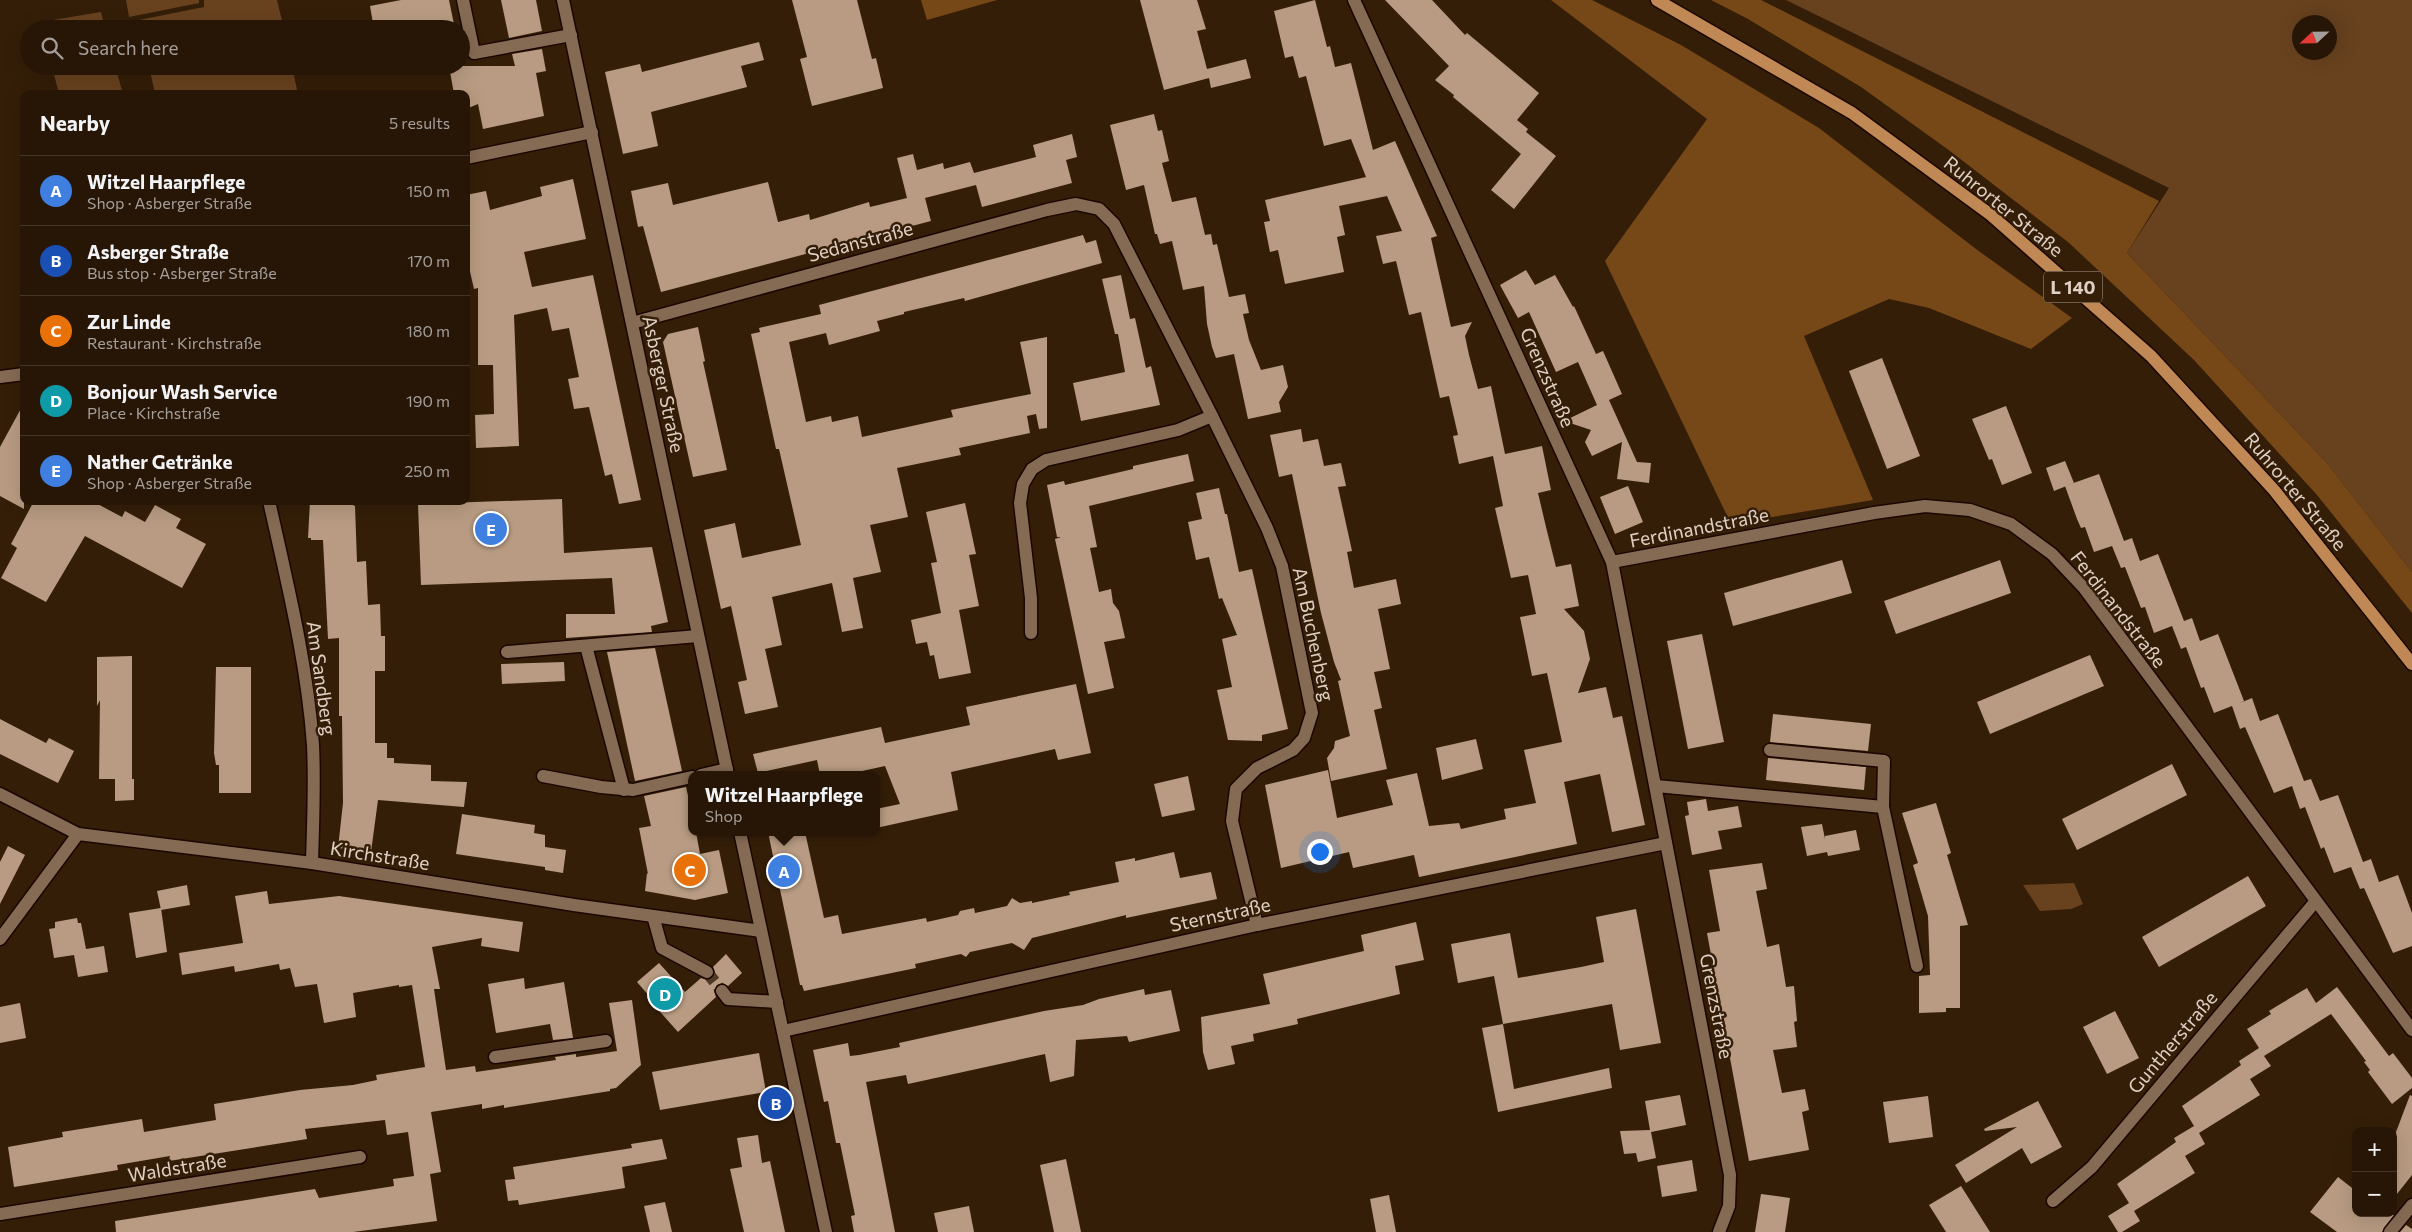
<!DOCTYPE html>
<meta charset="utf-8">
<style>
:root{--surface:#271606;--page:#332314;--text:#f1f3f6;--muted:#a49f9b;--line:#433528;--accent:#56cec2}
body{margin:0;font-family:Commissioner,sans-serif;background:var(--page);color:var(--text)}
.controls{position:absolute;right:15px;bottom:15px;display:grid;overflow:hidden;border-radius:10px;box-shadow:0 5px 20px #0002}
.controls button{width:45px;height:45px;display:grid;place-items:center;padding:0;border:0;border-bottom:1px solid var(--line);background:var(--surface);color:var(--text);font:25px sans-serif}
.compass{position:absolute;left:2292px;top:15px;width:45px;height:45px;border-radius:50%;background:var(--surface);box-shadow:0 5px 20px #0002;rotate:248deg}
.you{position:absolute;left:1319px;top:851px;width:18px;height:18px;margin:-12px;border:4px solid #fff;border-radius:50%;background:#1a73e8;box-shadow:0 0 0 8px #1a73e833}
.badge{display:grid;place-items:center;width:32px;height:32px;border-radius:50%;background:var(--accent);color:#fff;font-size:16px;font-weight:700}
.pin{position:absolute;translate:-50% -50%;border:2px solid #fff;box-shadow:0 1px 5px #0006}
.popup{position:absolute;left:688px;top:771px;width:192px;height:65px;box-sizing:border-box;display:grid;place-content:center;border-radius:10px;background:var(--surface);filter:drop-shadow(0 1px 4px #0005);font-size:16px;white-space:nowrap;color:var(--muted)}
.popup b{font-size:19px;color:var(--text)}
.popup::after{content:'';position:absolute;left:50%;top:100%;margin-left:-10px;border:10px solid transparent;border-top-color:var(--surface)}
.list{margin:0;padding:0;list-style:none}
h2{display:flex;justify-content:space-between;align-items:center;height:65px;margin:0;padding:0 20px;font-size:21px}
h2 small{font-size:16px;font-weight:400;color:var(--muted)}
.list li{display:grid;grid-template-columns:32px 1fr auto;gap:15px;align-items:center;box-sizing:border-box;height:70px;padding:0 20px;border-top:1px solid var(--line)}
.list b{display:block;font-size:19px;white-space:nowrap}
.list p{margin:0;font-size:16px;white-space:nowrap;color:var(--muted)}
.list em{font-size:16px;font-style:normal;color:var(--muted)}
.icon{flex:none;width:28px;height:28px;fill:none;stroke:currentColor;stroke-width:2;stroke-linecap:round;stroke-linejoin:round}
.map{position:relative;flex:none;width:2412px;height:1232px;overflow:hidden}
.search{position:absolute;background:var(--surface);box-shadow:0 5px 20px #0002;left:20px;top:20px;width:450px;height:55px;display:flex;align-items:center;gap:12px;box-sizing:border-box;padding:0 18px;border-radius:28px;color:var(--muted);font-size:19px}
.panel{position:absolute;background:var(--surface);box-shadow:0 5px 20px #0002;left:20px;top:90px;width:450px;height:415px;border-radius:10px}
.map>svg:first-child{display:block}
</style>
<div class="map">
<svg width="2412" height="1232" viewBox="0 0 2412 1232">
<rect width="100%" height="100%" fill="#341e08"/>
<!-- green -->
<g fill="#68421f" fill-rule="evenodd">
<polygon points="126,0 199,0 199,3 129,17"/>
<polygon points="204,0 277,0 284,29 141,29 139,20 204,7"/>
<path d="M1786,0H2412V572L2327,463L2127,253L2169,188ZM2300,22H2330V52H2300Z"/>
<polygon points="101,12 105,29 43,29 41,22"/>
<polygon points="52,66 115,66 123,94 59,94"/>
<polygon points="149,66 292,66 298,94 155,94"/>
<polygon points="2074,883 2083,904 2071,909 2040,911 2023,885"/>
</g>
<!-- forest -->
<g fill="#764717">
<polygon points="921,0 997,0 927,20"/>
<polygon points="1551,0 1592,0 1681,45 1819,128 1976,249 2072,318 2031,349 1929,308 1889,299 1804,336 1873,500 1731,524 1605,261 1707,119"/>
<polygon points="1711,0 1761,0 2159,201 2127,253 2327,463 2412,572 2412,613 2317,495 2194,360 2068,242 1950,151 1861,87 1748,19"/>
</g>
<!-- building -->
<g fill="#b89b82">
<polygon points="401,0 449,0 455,29 374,29 370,6"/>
<polygon points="501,0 536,0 542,31 509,38"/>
<polygon points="792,0 857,0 872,59 876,58 883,88 812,106 800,59 807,57"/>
<polygon points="1140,0 1197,0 1206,29 1197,31 1207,69 1246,59 1251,78 1211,88 1209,78 1164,90"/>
<polygon points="1315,0 1327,47 1330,46 1335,67 1351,63 1373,150 1395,141 1437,236 1431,238 1451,327 1472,322 1465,336 1469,355 1478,389 1491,386 1505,454 1542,446 1551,490 1538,493 1546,527 1556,567 1571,564 1579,606 1564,609 1584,631 1590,659 1578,693 1606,687 1613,718 1622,716 1645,825 1612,832 1600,774 1564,782 1577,844 1419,877 1414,855 1353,868 1349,852 1281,868 1265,785 1328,770 1337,818 1393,805 1386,780 1417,773 1429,826 1459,823 1461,829 1506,819 1504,809 1536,803 1524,750 1562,742 1547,673 1532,676 1520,617 1536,614 1528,575 1511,578 1495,508 1503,506 1493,456 1459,464 1453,436 1458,435 1449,396 1440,398 1421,312 1409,315 1396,261 1383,264 1376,236 1402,231 1387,196 1339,206 1345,235 1337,237 1344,272 1285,284 1278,250 1270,252 1264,222 1270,221 1265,200 1366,177 1351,139 1324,146 1306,76 1299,78 1293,56 1285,58 1274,11"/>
<polygon points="1385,0 1432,0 1465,35 1467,33 1539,93 1517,120 1528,129 1526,132 1556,156 1514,209 1491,190 1521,154 1453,97 1454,95 1435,80 1449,66"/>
<polygon points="759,42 764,60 741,66 747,87 651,112 658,146 623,154 605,72 640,64 642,72"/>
<polygon points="542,49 546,71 536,73 544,116 483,129 478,104 466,109 466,94 454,94 449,66 515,66 512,54"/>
<polygon points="1154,114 1158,131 1162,130 1169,161 1162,163 1172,202 1196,197 1205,235 1211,234 1213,245 1217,244 1229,297 1245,294 1249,313 1243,314 1249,340 1261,370 1283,365 1288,387 1279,402 1281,412 1248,419 1234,354 1216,358 1212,347 1207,324 1204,286 1183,290 1172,241 1160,244 1157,234 1155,234 1144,185 1126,190 1110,125"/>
<polygon points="1072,134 1077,157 1066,160 1072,183 982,207 976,185 925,198 931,221 661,292 643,226 638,227 631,191 668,183 673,205 768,182 778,222 809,214 810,220 869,202 870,207 907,198 897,158 913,154 917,170 943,163 944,169 970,162 974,173 1036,157 1033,145"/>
<polygon points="573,179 586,239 524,252 532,287 593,275 641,500 619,504 612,474 605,476 589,407 574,409 568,379 579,377 569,328 552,331 547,308 514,315 519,446 476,448 475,415 494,414 493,365 478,365 478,288 474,289 466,254 466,195 486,191 490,210 542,196 540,187"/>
<polygon points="1083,235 1086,243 1096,240 1102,263 965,301 964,298 904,312 904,314 877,321 880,331 829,345 826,333 789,342 806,422 831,416 832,422 858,416 862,437 953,417 951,410 1031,394 1020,342 1047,337 1047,428 1039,429 1036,414 1027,416 1030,433 959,448 961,455 897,468 908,517 870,525 881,572 853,578 863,628 842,632 832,583 772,597 782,645 765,649 778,707 745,714 738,682 747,680 731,606 721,609 704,530 735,523 742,558 801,545 779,449 776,449 751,334 760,332 759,328 821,314 819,305"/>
<polygon points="1526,270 1535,285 1555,275 1573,307 1574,306 1596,354 1603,351 1622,394 1609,400 1637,462 1651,463 1649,483 1617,479 1622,442 1592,456 1585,442 1591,430 1564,421 1597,405 1578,362 1556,372 1529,312 1518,318 1500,285"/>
<polygon points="1121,275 1130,319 1135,318 1146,368 1151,366 1160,405 1081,421 1073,383 1125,372 1118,334 1115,334 1102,279"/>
<polygon points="698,327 705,361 703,362 727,470 693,477 663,342 668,334"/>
<polygon points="1882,358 1920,456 1887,469 1849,371"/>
<polygon points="24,403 24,509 0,496 0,447"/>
<polygon points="2006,406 2032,473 2002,485 1992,459 1989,460 1972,419"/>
<polygon points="1301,429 1303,442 1318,439 1324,466 1341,463 1346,486 1338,487 1352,551 1347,552 1354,588 1396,579 1401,604 1378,609 1390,669 1374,672 1382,708 1374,710 1387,769 1331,781 1327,758 1334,748 1335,741 1350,736 1338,681 1341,680 1334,662 1321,613 1292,474 1279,477 1270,435"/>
<polygon points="1188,454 1194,481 1089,506 1097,547 1090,548 1099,592 1111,589 1113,603 1119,611 1125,638 1104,642 1114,688 1088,694 1055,539 1061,537 1057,537 1047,485 1064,481 1065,485 1133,469 1133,466"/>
<polygon points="2065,461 2074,483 2054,491 2046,468"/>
<polygon points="2099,474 2124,541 2132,538 2140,561 2158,554 2184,621 2192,618 2200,641 2218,634 2244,701 2240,703 2252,698 2260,721 2278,714 2304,781 2311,779 2320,801 2338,795 2363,862 2371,859 2379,882 2398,875 2412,913 2412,946 2393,953 2364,888 2360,889 2351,867 2334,873 2324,847 2321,849 2305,807 2300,809 2292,786 2274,793 2245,727 2240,729 2232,706 2214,713 2204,687 2201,688 2186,647 2181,649 2172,626 2154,633 2145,607 2141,608 2125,567 2121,568 2112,546 2094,552 2085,527 2081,528 2077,519 2065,486"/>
<polygon points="1628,486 1643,522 1615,534 1600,497"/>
<polygon points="1219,488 1225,514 1227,514 1239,572 1252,569 1288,729 1262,735 1262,741 1228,740 1217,690 1232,687 1222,639 1237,635 1222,598 1219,599 1209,557 1196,560 1188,522 1202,519 1196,493"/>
<polygon points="562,499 564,553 652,547 668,622 651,626 652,632 566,638 566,614 615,614 612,578 421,585 418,504"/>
<polygon points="34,501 92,501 122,517 125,511 145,522 155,505 181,519 176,528 206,544 182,588 85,536 46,602 1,578 17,548 11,544"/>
<polygon points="310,501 353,501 353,505 355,506 357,562 366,561 368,605 380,604 381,636 385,636 385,671 375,671 375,743 387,743 387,758 394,758 394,763 431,765 431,781 467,782 464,807 378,800 371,852 338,848 343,803 342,716 339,716 339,638 328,639 323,540 311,540 311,538 308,538"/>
<polygon points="965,503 976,554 969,555 979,606 959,610 971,673 939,679 934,655 930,656 927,642 916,644 911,620 941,613 931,563 937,562 926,512"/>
<polygon points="1842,560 1852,593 1733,626 1724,593"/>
<polygon points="2000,560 2011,593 1896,634 1884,601"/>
<polygon points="1702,634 1724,742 1688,749 1667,641"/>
<polygon points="655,648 682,771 635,781 607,652"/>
<polygon points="2090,655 2104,686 1990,734 1977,702"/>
<polygon points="132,656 132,779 134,779 134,800 115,801 115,779 99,779 100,700 97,706 97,657"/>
<polygon points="564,662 565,681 502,684 501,664"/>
<polygon points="216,667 251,667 251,793 219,793 219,765 216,765 214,753"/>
<polygon points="1076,684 1091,753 1058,760 1055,749 951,772 958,810 876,828 876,809 900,804 885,766 844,775 820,775 817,760 758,773 753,754 881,727 885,743 970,725 966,707"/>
<polygon points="1773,714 1871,724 1868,751 1770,742"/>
<polygon points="0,719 46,743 49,738 74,751 58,783 0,754"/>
<polygon points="1476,739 1483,769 1442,780 1436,748"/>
<polygon points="1768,758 1866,767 1864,790 1766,780"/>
<polygon points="2172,764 2187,795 2077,850 2062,819"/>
<polygon points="1188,776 1195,810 1162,817 1154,784"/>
<polygon points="686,787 692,813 692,832 696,832 700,854 719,850 728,893 695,900 645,891 647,873 648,874 639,828 651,826 644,796"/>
<polygon points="1706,799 1708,811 1738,806 1742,827 1718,831 1722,849 1692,855 1685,816 1689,815 1687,802"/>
<polygon points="1936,803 1951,853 1947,855 1968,925 1960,926 1960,1008 1946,1008 1946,1012 1919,1013 1919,976 1930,975 1928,916 1913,865 1918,863 1902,813"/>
<polygon points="462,814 535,825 534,833 545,835 545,847 566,850 563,873 545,870 545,867 456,854"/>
<polygon points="1822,824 1825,839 1825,836 1856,830 1860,850 1828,856 1827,852 1807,856 1801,827"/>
<polygon points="768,832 805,832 824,918 838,915 842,934 926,918 927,922 958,915 960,911 974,908 975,913 1007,906 1012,898 1020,903 1032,901 1032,903 1070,895 1069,892 1119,882 1115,862 1135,858 1135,861 1174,852 1180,878 1211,872 1217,899 1126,918 1126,915 1032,938 1024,950 1012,943 970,952 966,957 961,954 915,964 916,968 804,991 802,985 800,985"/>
<polygon points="8,846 25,855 0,904 0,862"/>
<polygon points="1762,863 1767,889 1756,891 1767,947 1779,944 1786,987 1794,986 1797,1021 1794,1022 1797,1047 1773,1050 1782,1093 1805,1089 1809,1110 1802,1112 1809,1150 1749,1161 1707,933 1720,931 1709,870"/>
<polygon points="2248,876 2266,906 2159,967 2142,937"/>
<polygon points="187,885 190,905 161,910 157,891"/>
<polygon points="267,891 269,904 339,896 523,922 519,952 481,946 482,938 432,947 440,989 434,989 446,1070 475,1066 476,1072 556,1060 555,1057 576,1054 576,1057 617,1051 609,1003 632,1000 641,1065 616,1088 610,1089 610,1091 504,1108 504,1105 482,1109 482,1104 431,1112 441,1172 430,1174 437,1221 353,1232 116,1232 115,1221 315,1189 319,1198 394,1186 393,1179 414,1176 408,1132 387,1135 385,1120 305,1129 307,1139 169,1161 170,1156 117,1165 118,1170 14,1187 8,1147 63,1137 62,1132 142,1119 144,1132 216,1120 214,1104 300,1090 353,1085 377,1080 376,1075 425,1067 412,985 399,987 399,985 353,993 356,1017 324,1023 317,984 295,987 290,968 280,970 279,964 235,972 234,966 182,975 179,953 243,943 235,896"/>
<polygon points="161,908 167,952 136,958 129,913"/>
<polygon points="1636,909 1661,1043 1620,1050 1612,1004 1503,1024 1494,976 1458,983 1451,944 1510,933 1518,978 1581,967 1604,962 1596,917"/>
<polygon points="77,918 78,923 81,923 86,949 104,946 108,972 78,977 74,955 54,958 49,929 55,928 55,922"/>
<polygon points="1416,922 1424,960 1395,966 1400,994 1297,1019 1298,1024 1253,1034 1254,1041 1231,1046 1235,1064 1208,1070 1203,1052 1201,1017 1270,1004 1263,974 1364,951 1361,935"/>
<polygon points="726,954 742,973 728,986 722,983 717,985 714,991 716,997 678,1032 647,997 650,997 637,982 659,963 685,992 701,978 707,980 712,979 715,972 713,967"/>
<polygon points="524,978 525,989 564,982 573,1038 553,1040 550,1024 496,1033 488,984"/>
<polygon points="2337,987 2389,1056 2393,1053 2412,1078 2412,1088 2392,1104 2368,1072 2370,1070 2364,1062 2366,1061 2331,1014 2264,1056 2271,1066 2250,1079 2260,1095 2199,1133 2205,1144 2185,1156 2195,1173 2134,1211 2140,1221 2122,1232 2118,1232 2108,1216 2129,1203 2117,1184 2176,1142 2174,1138 2194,1126 2182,1106 2241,1065 2239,1061 2259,1048 2247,1029 2271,1014 2269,1011 2277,1006 2307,988 2316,1003"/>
<polygon points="1144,989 1145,995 1171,990 1180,1031 1129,1042 1127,1036 1076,1040 1074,1076 1050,1082 1045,1054 908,1084 906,1075 866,1082 895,1232 854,1232 851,1216 855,1215 840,1143 836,1143 828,1101 824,1102 813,1050 848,1043 850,1056 859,1055 900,1047 899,1043 1044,1011 1083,1005 1099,999"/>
<polygon points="20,1003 26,1038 0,1043 0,1007"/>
<polygon points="2115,1011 2139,1058 2107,1074 2083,1027"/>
<polygon points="1503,1024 1514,1089 1609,1068 1612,1088 1498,1112 1482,1028"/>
<polygon points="759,1053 766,1092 660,1110 652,1072"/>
<polygon points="1680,1095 1686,1125 1651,1132 1656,1158 1638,1162 1636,1153 1624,1154 1620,1131 1650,1130 1645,1101"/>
<polygon points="2410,1095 2412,1096 2412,1175 2393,1199 2393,1140"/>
<polygon points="1928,1096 1933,1137 1889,1143 1883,1102"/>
<polygon points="2038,1101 2062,1147 2031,1164 2022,1148 1966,1183 1955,1165 2017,1127 1985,1131 1984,1129"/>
<polygon points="758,1135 762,1163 770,1161 785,1232 744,1232 730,1169 742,1167 737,1138"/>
<polygon points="662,1139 667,1159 622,1167 625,1188 519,1205 518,1200 508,1201 505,1180 515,1179 513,1167 632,1148 631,1144"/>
<polygon points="1066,1159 1081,1232 1054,1232 1040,1165"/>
<polygon points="1692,1160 1697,1191 1662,1197 1657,1166"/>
<polygon points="2338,1177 2356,1191 2356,1213 2394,1215 2382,1232 2337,1232 2310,1212"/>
<polygon points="1961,1186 1990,1232 1946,1232 1929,1205"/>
<polygon points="1761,1194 1790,1198 1785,1232 1755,1232"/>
<polygon points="1389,1195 1396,1232 1376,1232 1370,1199"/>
<polygon points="665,1202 672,1232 650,1232 644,1206"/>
<polygon points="969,1206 974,1232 938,1232 934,1213"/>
<polygon points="2406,1225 2412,1229 2412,1232 2400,1232"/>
</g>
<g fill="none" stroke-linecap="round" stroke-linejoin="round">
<!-- minor-tunnel -->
<polyline stroke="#4e3924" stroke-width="12" stroke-dasharray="12 6" stroke-linecap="butt" points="707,972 722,991"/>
<!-- minor casing -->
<g stroke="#1b0700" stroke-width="15">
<g id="minor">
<polyline points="463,0 474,53 571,35"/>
<polyline points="563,0 728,775"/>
<polyline points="1354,0 1612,562 1730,1175 1729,1206 1719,1232"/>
<polyline points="466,158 592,132"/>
<polyline points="632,323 1047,210 1076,204 1099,209 1114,224 1212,416 1267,528 1282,566 1312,713 1304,738 1293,750 1257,768 1236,789 1232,821 1257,925"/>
<polyline points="0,377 24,374"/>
<path d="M269,501C287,582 307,662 313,745C315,785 313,824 312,863"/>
<polyline points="1612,562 1874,513 1925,506 1970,510 2011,524 2052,554 2084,588 2412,1030"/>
<polyline points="1031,633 1031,598 1020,503 1023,484 1032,469 1046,460 1178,430 1212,416"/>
<polyline points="586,646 624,790"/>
<polyline points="507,652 698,636"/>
<polyline points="1770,750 1884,761 1883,807 1917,966"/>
<polyline points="701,775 727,769"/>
<polyline points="543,776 601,787 633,790 692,777"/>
<polyline points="1656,786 1883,807"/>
<polyline points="0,794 78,834 312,863 574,905 761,931"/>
<polyline points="740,832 826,1232"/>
<polyline points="653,916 662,948 707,972"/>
<polyline points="0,939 78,834"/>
<polyline points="722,991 728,999 777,1002"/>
<polyline points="783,1031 1257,925 1666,843"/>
<polyline points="495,1057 606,1041"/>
<polyline points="2053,1201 2092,1167 2315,902"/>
<polyline points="0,1214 360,1157"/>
<polyline points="2390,1232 2412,1205"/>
</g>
</g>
<!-- major casing -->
<g stroke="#1b0700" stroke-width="15">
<polyline id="major" points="1657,0 1852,113 1991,215 2151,356 2274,490 2412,664"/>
</g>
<!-- minor -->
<use href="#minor" stroke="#866b54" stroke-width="12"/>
<!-- major -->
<use href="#major" stroke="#c08854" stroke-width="12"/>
</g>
<g text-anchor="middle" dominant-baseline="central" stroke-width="5" stroke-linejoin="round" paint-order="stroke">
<!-- shield labels -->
<rect fill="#341e08" stroke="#ac9b8c" stroke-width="1" x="2044" y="271.5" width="58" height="31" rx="4"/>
<g font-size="18" font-weight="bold" fill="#e0d0c4">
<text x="2073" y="287">L 140</text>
</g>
<!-- street labels -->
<g font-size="19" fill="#e0d0c4" stroke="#341e08">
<text transform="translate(2004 206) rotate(39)">Ruhrorter Straße</text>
<text transform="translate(860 241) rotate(-15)">Sedanstraße</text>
<text transform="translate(1548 377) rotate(66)">Grenzstraße</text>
<text transform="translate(664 384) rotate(78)">Asberger Straße</text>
<text transform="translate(2296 491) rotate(50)">Ruhrorter Straße</text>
<text transform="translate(1699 527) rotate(-11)">Ferdinandstraße</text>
<text transform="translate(2119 609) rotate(52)">Ferdinandstraße</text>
<text transform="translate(1314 634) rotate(78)">Am Buchenberg</text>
<text transform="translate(322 678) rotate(82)">Am Sandberg</text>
<text transform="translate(380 855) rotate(9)">Kirchstraße</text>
<text transform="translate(1220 914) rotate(-12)">Sternstraße</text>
<text transform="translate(1717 1006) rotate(79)">Grenzstraße</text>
<text transform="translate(2172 1042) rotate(-50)">Guntherstraße</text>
<text transform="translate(177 1167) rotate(-9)">Waldstraße</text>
</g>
</g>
</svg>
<div class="controls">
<button>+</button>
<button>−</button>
</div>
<svg class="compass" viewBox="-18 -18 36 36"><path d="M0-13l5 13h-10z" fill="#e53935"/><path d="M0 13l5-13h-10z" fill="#a49f9b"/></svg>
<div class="you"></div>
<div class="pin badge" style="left:784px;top:871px;background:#3f7fe0">A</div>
<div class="popup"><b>Witzel Haarpflege</b>Shop</div>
<div class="pin badge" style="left:776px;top:1103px;background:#1a4fb4">B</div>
<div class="pin badge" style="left:690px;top:870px;background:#e8710a">C</div>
<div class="pin badge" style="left:665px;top:994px;background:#0f9aa8">D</div>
<div class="pin badge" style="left:491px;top:529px;background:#3f7fe0">E</div>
<div class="search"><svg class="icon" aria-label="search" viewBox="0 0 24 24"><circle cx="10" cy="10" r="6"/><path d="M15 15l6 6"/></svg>Search here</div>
<section class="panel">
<h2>Nearby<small>5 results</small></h2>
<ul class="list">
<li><span class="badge" style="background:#3f7fe0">A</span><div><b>Witzel Haarpflege</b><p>Shop · Asberger Straße</p></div><em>150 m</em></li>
<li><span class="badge" style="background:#1a4fb4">B</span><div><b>Asberger Straße</b><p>Bus stop · Asberger Straße</p></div><em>170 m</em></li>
<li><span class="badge" style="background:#e8710a">C</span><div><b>Zur Linde</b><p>Restaurant · Kirchstraße</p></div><em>180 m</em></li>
<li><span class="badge" style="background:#0f9aa8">D</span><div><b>Bonjour Wash Service</b><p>Place · Kirchstraße</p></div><em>190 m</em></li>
<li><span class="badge" style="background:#3f7fe0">E</span><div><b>Nather Getränke</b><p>Shop · Asberger Straße</p></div><em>250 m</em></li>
</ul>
</section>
</div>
